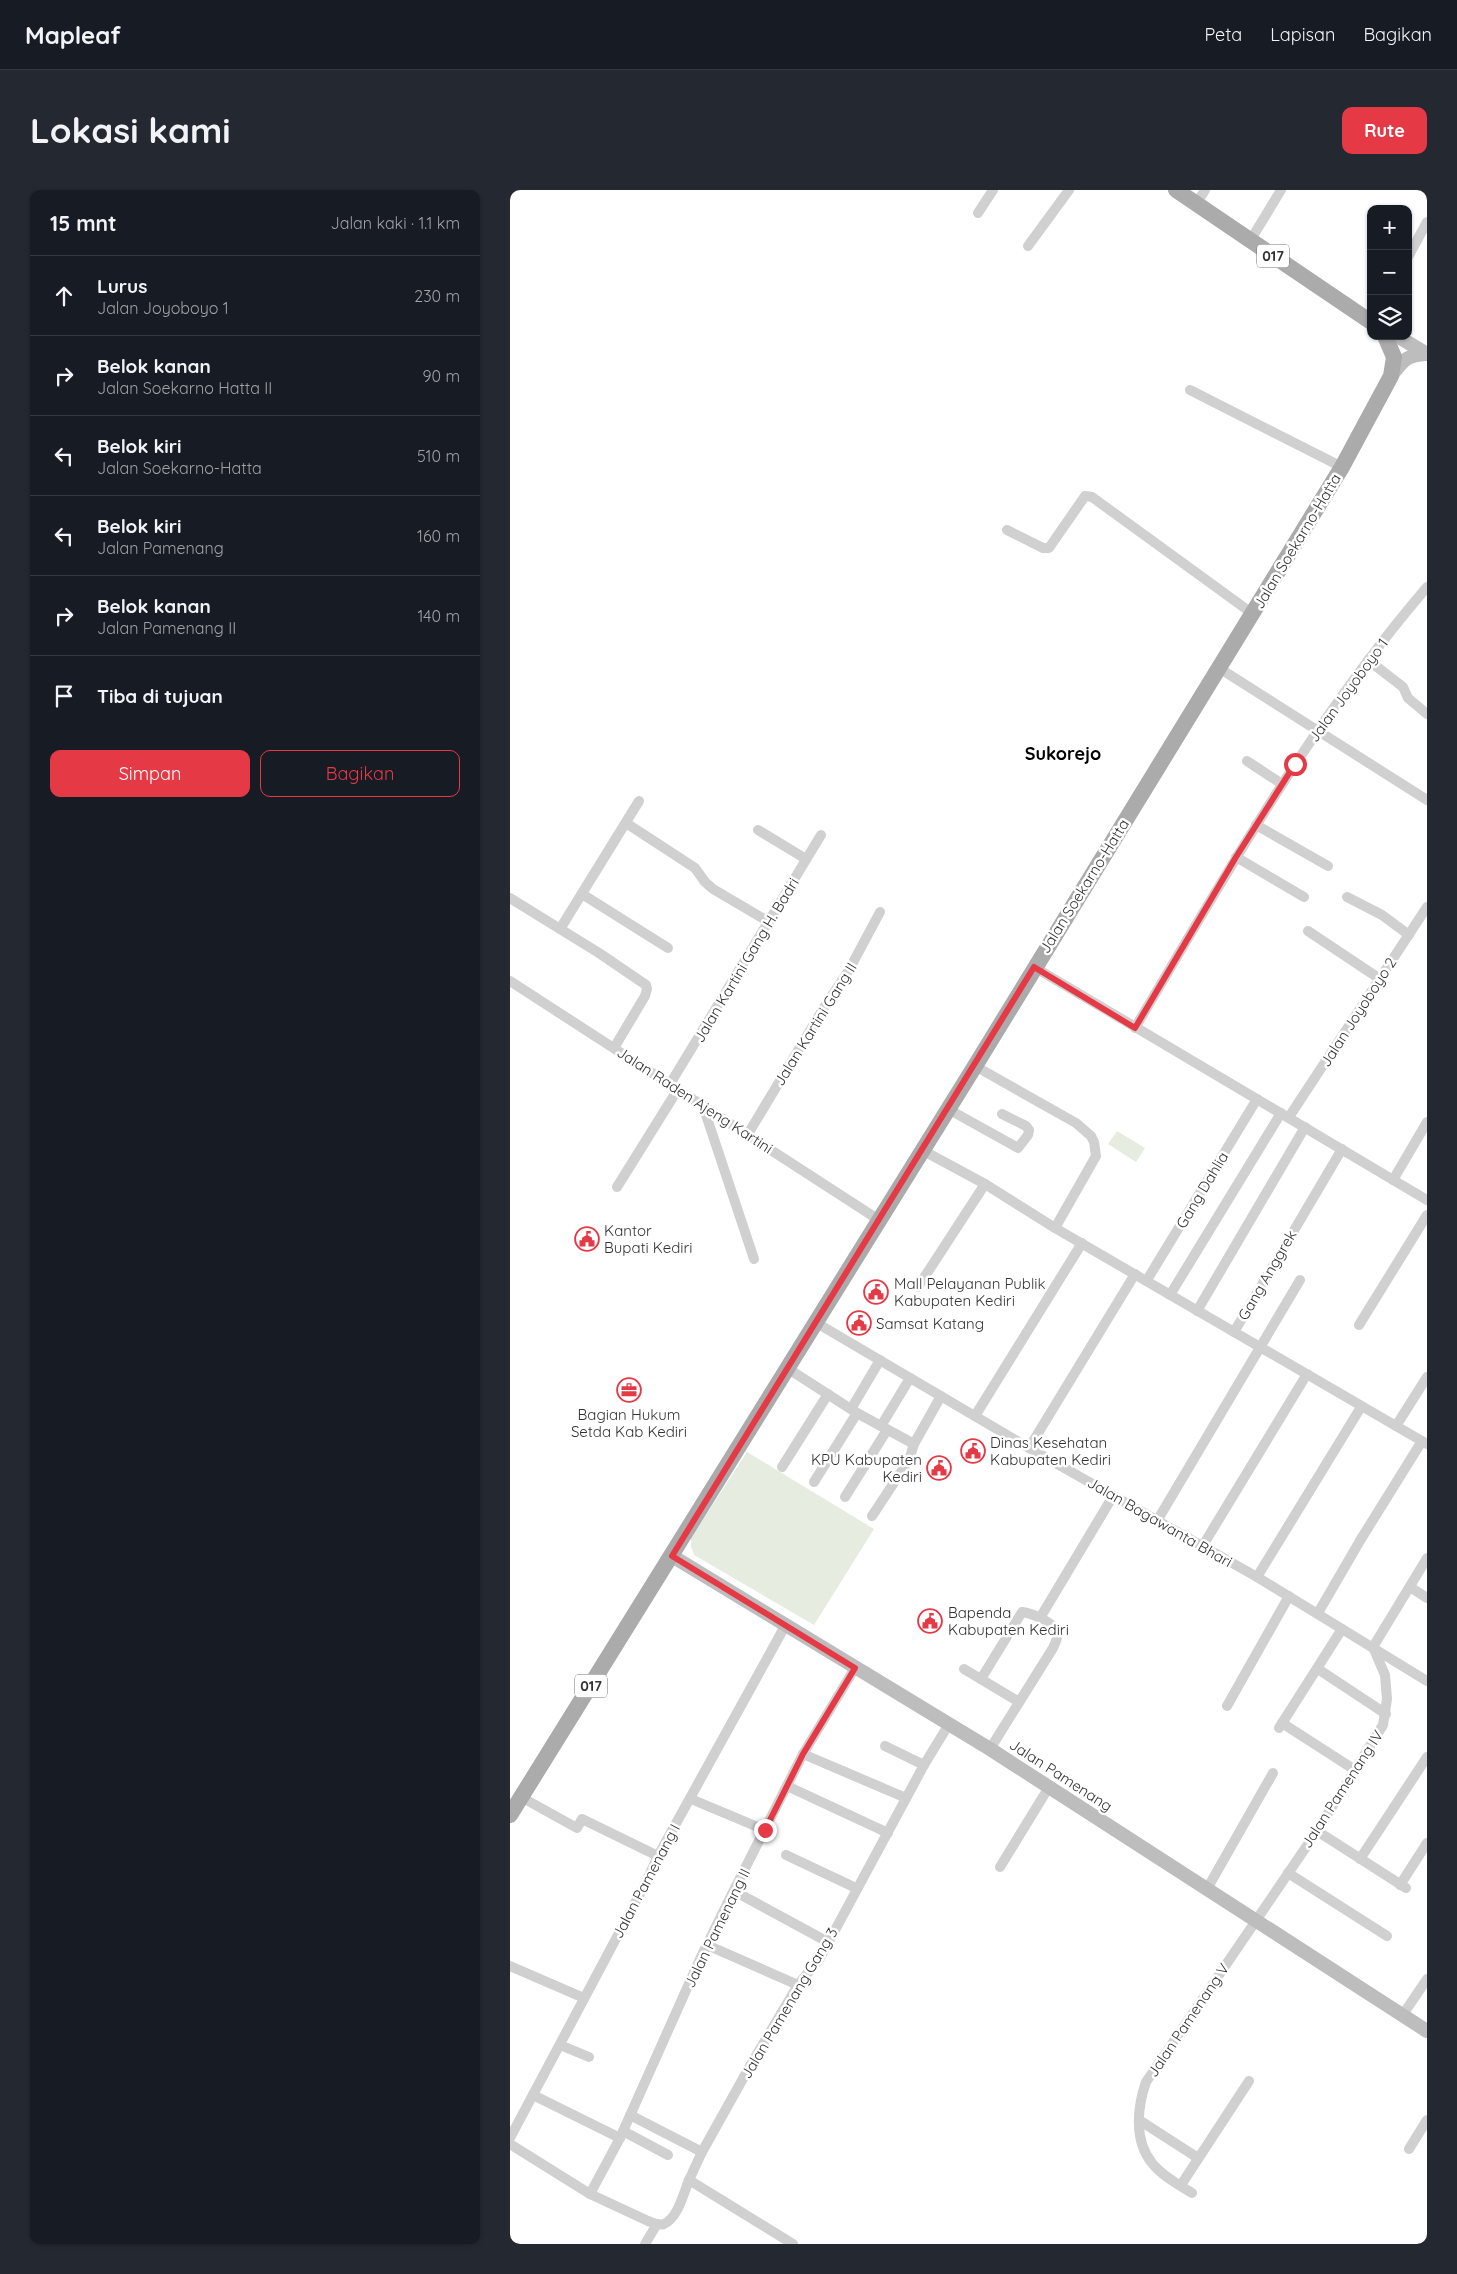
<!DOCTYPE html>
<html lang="id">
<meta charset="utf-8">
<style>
:root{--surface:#171b24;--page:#242831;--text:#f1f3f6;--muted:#9ea1a6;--line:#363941;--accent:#e63946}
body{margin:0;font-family:Quicksand,sans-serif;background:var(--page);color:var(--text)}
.controls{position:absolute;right:15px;top:15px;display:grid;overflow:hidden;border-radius:10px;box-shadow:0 1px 4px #0004}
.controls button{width:45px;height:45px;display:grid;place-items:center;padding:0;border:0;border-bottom:1px solid var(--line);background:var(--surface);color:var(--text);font:25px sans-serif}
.stop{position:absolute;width:15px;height:15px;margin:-11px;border:4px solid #e63946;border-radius:50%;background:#fff}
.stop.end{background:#e63946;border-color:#fff;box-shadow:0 1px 5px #0008}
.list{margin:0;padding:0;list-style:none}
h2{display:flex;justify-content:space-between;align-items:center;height:65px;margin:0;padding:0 20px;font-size:21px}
h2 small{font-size:16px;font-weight:400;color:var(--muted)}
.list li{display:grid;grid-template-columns:32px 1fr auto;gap:15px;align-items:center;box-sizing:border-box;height:80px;padding:0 20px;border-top:1px solid var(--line)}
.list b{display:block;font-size:19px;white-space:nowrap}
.list p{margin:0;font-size:16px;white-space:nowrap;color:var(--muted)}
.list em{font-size:16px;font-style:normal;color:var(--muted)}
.actions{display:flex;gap:10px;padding:15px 20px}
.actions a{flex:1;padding:11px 0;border:1px solid var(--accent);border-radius:10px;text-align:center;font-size:18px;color:var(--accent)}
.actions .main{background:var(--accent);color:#fff}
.icon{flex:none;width:28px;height:28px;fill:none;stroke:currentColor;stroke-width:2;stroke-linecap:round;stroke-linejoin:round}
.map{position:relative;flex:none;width:917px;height:2054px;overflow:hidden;border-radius:10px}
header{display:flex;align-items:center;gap:30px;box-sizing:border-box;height:70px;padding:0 25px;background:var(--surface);border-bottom:1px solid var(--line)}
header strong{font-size:24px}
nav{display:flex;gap:28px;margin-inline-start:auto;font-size:18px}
.intro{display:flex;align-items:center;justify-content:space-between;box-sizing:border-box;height:120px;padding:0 30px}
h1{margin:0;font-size:35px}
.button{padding:12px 22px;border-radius:10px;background:var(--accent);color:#fff;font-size:18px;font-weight:700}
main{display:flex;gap:30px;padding:0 30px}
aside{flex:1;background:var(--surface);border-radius:10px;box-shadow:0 1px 4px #0004}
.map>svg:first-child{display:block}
</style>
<header>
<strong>Mapleaf</strong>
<nav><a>Peta</a><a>Lapisan</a><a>Bagikan</a></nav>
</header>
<div class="intro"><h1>Lokasi kami</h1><a class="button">Rute</a></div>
<main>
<aside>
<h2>15 mnt<small>Jalan kaki · 1.1 km</small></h2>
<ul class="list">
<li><svg class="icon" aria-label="ahead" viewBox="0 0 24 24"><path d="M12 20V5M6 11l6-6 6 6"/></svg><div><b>Lurus</b><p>Jalan Joyoboyo 1</p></div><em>230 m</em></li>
<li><svg class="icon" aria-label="right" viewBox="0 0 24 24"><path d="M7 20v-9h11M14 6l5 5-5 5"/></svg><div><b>Belok kanan</b><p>Jalan Soekarno Hatta II</p></div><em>90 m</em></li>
<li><svg class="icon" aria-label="left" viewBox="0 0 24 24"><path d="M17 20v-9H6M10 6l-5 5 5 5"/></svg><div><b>Belok kiri</b><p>Jalan Soekarno-Hatta</p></div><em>510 m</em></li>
<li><svg class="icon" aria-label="left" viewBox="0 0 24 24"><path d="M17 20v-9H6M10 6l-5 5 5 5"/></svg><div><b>Belok kiri</b><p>Jalan Pamenang</p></div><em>160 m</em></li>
<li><svg class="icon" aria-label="right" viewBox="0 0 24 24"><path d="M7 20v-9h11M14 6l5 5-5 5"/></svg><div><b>Belok kanan</b><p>Jalan Pamenang II</p></div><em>140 m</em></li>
<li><svg class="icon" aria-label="arrive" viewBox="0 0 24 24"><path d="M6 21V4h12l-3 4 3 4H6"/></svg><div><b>Tiba di tujuan</b></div></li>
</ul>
<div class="actions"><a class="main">Simpan</a><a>Bagikan</a></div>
</aside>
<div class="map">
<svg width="917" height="2054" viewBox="0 0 917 2054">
<rect width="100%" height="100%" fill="#fff"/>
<!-- green -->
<g fill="#e6ecdf">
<polygon points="607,941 635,958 626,972 598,954"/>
<polygon points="237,1262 364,1339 304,1435 184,1365 181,1356 181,1348"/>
</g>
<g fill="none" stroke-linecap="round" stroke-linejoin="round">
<!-- minor -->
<g stroke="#d0d0d0" stroke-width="10">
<polyline points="686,14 695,0"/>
<polyline points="468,23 483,0"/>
<polyline points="740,51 771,0"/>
<polyline points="518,56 559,0"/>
<polyline points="898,67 917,32"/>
<polyline points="680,200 832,277"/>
<polyline points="497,340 533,358 539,358 575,306 582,307 743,424"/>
<polyline points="858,470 893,497 898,508 917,524"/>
<polyline points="709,478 917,610"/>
<polyline points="737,571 772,594"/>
<polyline points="116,633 185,678 195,692 203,699 259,732"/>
<polyline points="746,635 818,676"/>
<polyline points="248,640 296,669"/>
<polyline points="726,667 794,707"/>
<polyline points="72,704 158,758"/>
<polyline points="837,707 872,725 899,745"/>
<polyline points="0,708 89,763 136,795 137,799 135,806 104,858"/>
<polyline points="50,739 129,611"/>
<polyline points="798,741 870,789"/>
<polyline points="524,777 917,1010"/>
<polyline points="0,791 369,1030"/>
<path d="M625,838C715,686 802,531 917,397"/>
<polyline points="465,876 566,933 581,946 584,952 586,966 545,1038"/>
<polyline points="160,894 311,645"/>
<polyline points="193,916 244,1069"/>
<polyline points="438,919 508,958 518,945 519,940 516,936 492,924"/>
<polyline points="779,927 917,717"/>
<polyline points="238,944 313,819 339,780 370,722"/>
<polyline points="412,960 475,994 545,1038 917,1254"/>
<polyline points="883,990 917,932"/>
<polyline points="107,997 168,899"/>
<polyline points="637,1090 747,909"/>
<polyline points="408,1097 475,994"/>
<polyline points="660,1105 771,923"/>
<polyline points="687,1121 795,937"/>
<polyline points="305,1132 519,1258 747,1387 917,1491"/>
<polyline points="849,1135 917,1025"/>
<polyline points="724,1142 832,959"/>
<polyline points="277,1178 347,1223 404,1254"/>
<polyline points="341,1219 370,1170"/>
<polyline points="465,1226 572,1053"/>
<polyline points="371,1236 400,1188"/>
<polyline points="886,1236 917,1187"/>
<polyline points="519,1258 625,1084"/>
<polyline points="272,1277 318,1204"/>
<polyline points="304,1292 347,1223"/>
<polyline points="335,1307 377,1240"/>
<polyline points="362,1326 399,1270 404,1254 431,1206"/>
<polyline points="647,1331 790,1090"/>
<polyline points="692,1357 797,1184"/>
<polyline points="747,1387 851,1217"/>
<polyline points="900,1397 917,1408"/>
<polyline points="808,1423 851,1349 912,1251"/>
<polyline points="530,1428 603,1306"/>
<polyline points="863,1457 917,1368"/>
<polyline points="454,1479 509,1512"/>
<polyline points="808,1479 876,1524"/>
<path d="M471,1489L512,1422C521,1423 544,1432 547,1442C549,1447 545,1453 543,1458L480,1559"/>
<polyline points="717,1516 779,1406"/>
<polyline points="772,1533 845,1580"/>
<polyline points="769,1538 832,1439"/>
<polyline points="375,1556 414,1575"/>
<polyline points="293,1564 396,1608"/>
<polyline points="277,1596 378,1643"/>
<polyline points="11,1607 67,1638 72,1629 148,1666"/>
<polyline points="181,1609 255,1640"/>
<polyline points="807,1641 896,1698"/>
<polyline points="276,1665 346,1698"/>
<polyline points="850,1669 917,1567"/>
<polyline points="490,1677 539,1597"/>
<polyline points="778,1683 877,1746"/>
<polyline points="890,1695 917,1653"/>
<polyline points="697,1699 763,1583"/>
<polyline points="224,1701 318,1752"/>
<polyline points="197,1755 288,1795"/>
<polyline points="0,1776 74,1808"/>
<polyline points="892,1826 917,1789"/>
<polyline points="50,1855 79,1867"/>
<polyline points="23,1905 110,1948"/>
<polyline points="120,1925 192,1962"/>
<polyline points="629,1930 688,1968"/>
<polyline points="113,1941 158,1965"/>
<polyline points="0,1948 134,1696 148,1666 275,1436"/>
<path d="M0,1954L80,2004L138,2031C143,2033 149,2036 154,2034C168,2028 174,2002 179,1990L283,2054"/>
<polyline points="899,1959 917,1930"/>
<polyline points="179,1990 192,1962 240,1876 288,1795 310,1768 414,1575 439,1534"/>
<polyline points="671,1995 739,1891"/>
<path d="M682,2003C669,1995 651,1985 642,1973C624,1951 627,1918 636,1892L807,1641L873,1535L877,1509L875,1485L863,1457"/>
<polyline points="80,2004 110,1948 190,1769 222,1704 293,1564 345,1478"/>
<polyline points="135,2054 147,2034"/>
</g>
<!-- secondary -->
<g stroke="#bdbdbd" stroke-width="14">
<polyline points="887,146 917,164"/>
<path d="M881,186C893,171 896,165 916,164"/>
<polyline points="162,1366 480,1559 917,1841"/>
</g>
<!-- primary -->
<g stroke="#ababab" stroke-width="16">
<polyline points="666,0 861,132"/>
<polyline points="0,1625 465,876 832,277 881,186 884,167 875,146"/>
</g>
</g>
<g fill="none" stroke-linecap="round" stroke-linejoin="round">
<!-- route -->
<polyline stroke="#e63946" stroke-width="6" points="255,1640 293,1564 345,1478 162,1366 524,777 625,838 726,667 785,574"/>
</g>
<!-- icons -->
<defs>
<g id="civic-ring" transform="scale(1.25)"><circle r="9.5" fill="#fff" stroke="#e63946" stroke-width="1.5"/><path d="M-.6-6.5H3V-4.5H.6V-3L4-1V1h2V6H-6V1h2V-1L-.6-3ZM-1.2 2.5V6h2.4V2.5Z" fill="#e63946"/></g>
<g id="office-ring" transform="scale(1.25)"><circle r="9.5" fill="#fff" stroke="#e63946" stroke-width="1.5"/><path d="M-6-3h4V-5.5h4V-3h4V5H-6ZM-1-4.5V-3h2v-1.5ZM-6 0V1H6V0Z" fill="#e63946"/></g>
</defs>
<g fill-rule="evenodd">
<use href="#civic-ring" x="77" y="1049"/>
<use href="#civic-ring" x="366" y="1102"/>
<use href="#civic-ring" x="349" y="1133"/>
<use href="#office-ring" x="119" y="1200"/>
<use href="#civic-ring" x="463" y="1261"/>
<use href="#civic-ring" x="429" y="1278"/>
<use href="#civic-ring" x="420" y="1431"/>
</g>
<g text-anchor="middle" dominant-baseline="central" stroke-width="5" stroke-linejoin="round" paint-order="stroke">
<!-- shield labels -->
<g fill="#fff" stroke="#707070" stroke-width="1">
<rect x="747" y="54.5" width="32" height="23" rx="4"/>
<rect x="65" y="1484.5" width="32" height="23" rx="4"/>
</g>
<g font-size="14" font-weight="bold" fill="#333">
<text x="763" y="66">017</text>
<text x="81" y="1496">017</text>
</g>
<!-- street labels -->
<g font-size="15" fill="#333" stroke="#fff">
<text transform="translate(787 351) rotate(-59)">Jalan Soekarno-Hatta</text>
<text transform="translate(838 500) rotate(-54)">Jalan Joyoboyo 1</text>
<text transform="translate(574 696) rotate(-58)">Jalan Soekarno-Hatta</text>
<text transform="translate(236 770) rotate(-59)">Jalan Kartini Gang H. Badri</text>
<text transform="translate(848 822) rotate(-57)">Jalan Joyoboyo 2</text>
<text transform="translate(305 834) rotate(-58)">Jalan Kartini Gang II</text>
<text transform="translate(185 910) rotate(33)">Jalan Raden Ajeng Kartini</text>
<text transform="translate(692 1000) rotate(-59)">Gang Dahlia</text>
<text transform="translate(757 1085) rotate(-60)">Gang Anggrek</text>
<text transform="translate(650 1332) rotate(30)">Jalan Bagawanta Bhari</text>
<text transform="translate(551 1585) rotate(33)">Jalan Pamenang</text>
<text transform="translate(832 1599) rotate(-57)">Jalan Pamenang IV</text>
<text transform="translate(136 1691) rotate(-62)">Jalan Pamenang I</text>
<text transform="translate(207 1738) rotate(-64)">Jalan Pamenang II</text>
<text transform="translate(279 1813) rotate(-59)">Jalan Pamenang Gang 3</text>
<text transform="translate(678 1830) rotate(-56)">Jalan Pamenang V</text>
</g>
<!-- poi labels -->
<g font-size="15" fill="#333" stroke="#fff" text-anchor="start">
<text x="94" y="1040">Kantor<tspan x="94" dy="17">Bupati Kediri</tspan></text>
<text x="384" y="1093">Mall Pelayanan Publik<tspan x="384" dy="17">Kabupaten Kediri</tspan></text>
<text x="366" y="1133">Samsat Katang</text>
<text x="119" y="1224" text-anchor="middle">Bagian Hukum<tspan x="119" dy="17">Setda Kab Kediri</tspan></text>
<text x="480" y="1252">Dinas Kesehatan<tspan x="480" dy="17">Kabupaten Kediri</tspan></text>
<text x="412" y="1269" text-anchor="end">KPU Kabupaten<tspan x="412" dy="17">Kediri</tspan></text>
<text x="438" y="1422">Bapenda<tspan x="438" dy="17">Kabupaten Kediri</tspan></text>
</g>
<!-- quarter labels -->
<g font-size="18" font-weight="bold" fill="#000" stroke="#fff">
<text x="553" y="563">Sukorejo</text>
</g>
</g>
</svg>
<div class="controls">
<button>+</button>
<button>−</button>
<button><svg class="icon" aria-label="layers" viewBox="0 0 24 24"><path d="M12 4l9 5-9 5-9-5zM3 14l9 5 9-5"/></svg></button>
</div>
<div class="stop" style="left:785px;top:574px"></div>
<div class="stop end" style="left:255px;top:1640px"></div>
</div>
</main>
